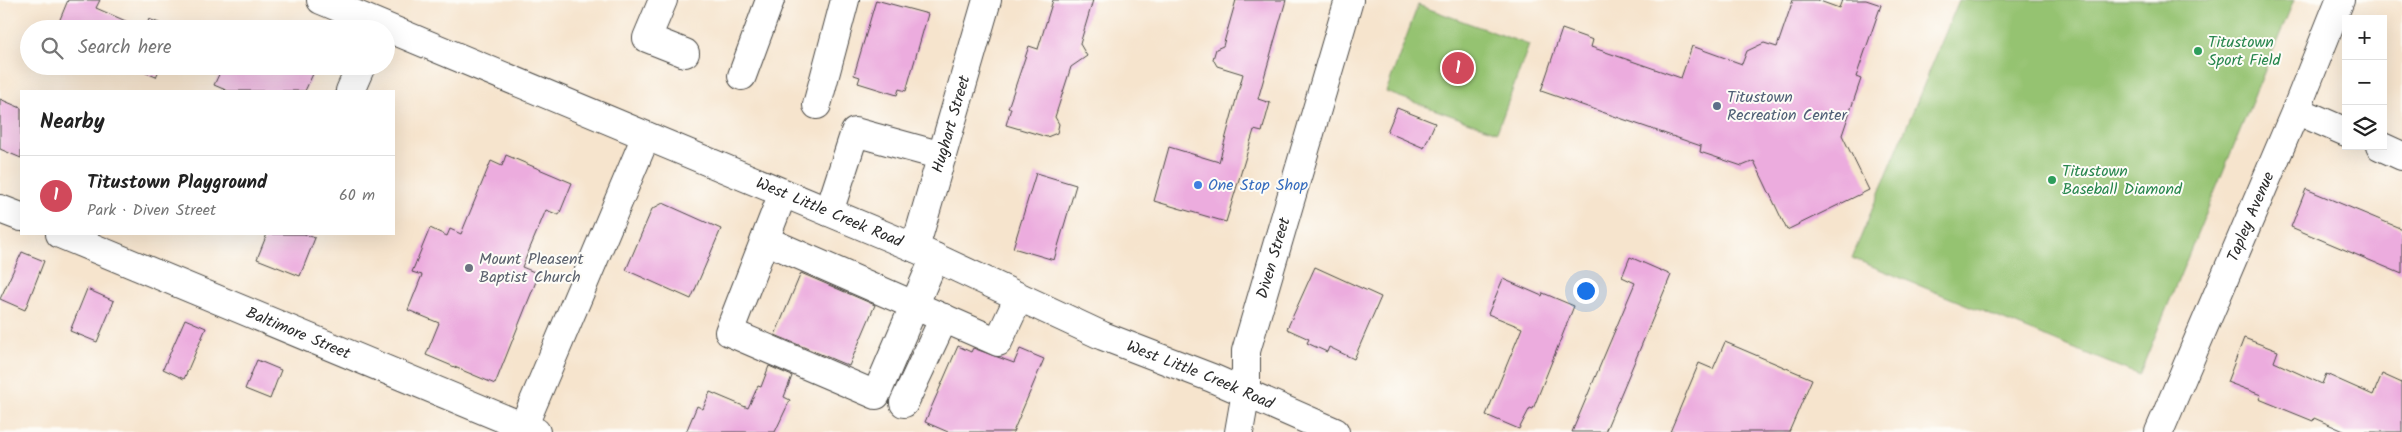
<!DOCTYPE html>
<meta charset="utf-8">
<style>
:root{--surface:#fff;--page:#f2f2f2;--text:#222;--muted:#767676;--line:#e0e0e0;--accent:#d1495b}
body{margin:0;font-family:Kalam,sans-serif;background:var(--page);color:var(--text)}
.controls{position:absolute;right:15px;top:15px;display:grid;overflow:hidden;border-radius:0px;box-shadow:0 5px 20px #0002}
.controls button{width:45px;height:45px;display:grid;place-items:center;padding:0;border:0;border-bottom:1px solid var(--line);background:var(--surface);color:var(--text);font:25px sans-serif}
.you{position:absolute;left:1585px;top:290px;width:18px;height:18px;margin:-12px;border:4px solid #fff;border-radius:50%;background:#1a73e8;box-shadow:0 0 0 8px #1a73e833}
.badge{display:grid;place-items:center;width:32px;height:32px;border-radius:50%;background:var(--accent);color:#fff;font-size:16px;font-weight:700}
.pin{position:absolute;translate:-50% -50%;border:2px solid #fff;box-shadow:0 1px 5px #0006}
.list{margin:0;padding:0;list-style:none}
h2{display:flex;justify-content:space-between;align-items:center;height:65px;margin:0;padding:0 20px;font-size:21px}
h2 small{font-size:16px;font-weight:400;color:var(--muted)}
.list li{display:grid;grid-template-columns:32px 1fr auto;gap:15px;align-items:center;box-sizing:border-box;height:80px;padding:0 20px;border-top:1px solid var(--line)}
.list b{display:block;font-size:19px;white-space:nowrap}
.list p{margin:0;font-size:16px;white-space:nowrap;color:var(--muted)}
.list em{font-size:16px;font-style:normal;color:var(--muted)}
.icon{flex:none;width:28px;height:28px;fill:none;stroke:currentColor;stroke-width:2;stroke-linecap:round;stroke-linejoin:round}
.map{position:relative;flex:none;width:2402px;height:432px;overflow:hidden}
.search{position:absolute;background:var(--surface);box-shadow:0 5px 20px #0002;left:20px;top:20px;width:375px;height:55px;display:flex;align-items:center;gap:12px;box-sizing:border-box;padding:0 18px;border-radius:28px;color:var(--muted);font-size:19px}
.panel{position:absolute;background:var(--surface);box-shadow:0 5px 20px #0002;left:20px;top:90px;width:375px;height:145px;border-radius:0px}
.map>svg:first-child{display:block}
</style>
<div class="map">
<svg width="2402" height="432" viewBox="0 0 2402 432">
<rect width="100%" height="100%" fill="#fdfcf7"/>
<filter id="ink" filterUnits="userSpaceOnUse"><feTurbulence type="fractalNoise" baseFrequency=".02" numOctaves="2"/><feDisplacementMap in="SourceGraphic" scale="10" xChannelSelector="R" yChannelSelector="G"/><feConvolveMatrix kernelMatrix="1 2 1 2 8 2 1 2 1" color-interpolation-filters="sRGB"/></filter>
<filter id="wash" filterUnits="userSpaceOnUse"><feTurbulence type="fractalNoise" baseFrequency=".0096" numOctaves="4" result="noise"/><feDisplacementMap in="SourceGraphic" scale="20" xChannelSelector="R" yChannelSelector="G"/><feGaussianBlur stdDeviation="1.12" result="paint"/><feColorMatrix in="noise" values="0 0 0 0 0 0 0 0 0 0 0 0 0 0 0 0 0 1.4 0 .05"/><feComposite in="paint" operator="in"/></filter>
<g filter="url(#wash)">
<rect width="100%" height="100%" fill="#f6e4cd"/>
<!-- green -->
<g fill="#95c371" stroke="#60774e">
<polygon points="1959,0 2294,0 2139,375 1852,258"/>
<polygon points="1418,5 1529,45 1497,132 1386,92"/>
</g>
<g id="blocks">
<!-- building -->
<g fill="#ecacde">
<polygon points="68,0 100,0 96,8 144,29 56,29"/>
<polygon points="876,0 928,14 906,91 899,89 897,95 858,83 860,77 854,75"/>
<polygon points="1053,0 1093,0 1080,44 1087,56 1071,67 1055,117 1059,124 1057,133 1047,137 1006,125 1011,108 1008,108 1029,46 1038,49"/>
<polygon points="1236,0 1286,0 1258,99 1270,103 1262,132 1254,130 1226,222 1154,201 1169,147 1219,162 1243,74 1217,66 1213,59 1216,49 1223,46"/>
<polygon points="1793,0 1817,0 1839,8 1842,0 1866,0 1881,5 1856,77 1861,79 1842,135 1869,190 1787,230 1754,161 1742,166 1700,152 1701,146 1541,91 1562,29 1593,40 1591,47 1681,78 1692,46 1742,64 1747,51 1764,43 1777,47"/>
<polygon points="149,19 174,29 145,29"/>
<polygon points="129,66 161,66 156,77"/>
<polygon points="223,66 296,66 313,74 305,91 228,91 214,85"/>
<polygon points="0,99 21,108 21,158 0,149"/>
<polygon points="1397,108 1435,123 1424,148 1387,132"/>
<polygon points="506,155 572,183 559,215 546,210 522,267 539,274 495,384 426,355 439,323 408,310 422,275 412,272 430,228 447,236 450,229 461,234 491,161 502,166"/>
<polygon points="1036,173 1076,185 1054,260 1013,248"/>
<polygon points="2306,189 2402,229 2402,274 2291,227"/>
<polygon points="663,203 721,229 691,299 626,270 652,209"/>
<polygon points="267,234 304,234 315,238 300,276 257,259"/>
<polygon points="22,252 44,261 25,310 0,299"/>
<polygon points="1630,257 1671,275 1605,432 1572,432 1635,283 1622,277"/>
<polygon points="1315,267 1381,297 1354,359 1329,347 1327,352 1307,343 1309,339 1287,329"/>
<polygon points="801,273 875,305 849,366 775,335"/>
<polygon points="1503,279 1542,296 1543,293 1574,306 1533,409 1530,408 1519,429 1486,415 1522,328 1488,314"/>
<polygon points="87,289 114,301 97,342 70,331"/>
<polygon points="185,319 206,328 184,379 163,369"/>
<polygon points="2244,338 2278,351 2274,362 2322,384 2326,374 2373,395 2382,374 2402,383 2402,432 2346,432 2314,418 2313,421 2259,399 2261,395 2227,382"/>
<polygon points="1725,342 1812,379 1789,432 1670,432 1699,363 1713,369"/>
<polygon points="958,346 971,352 973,348 1014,363 1020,349 1044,359 1013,432 948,432 925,422"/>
<polygon points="257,360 281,370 270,399 245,389"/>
<polygon points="769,366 792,376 784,397 790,400 775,432 686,432 697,406 703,409 710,392 748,408 758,386 761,387"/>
</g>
</g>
</g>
<g filter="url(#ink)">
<use href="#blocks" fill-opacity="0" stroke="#494743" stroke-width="1"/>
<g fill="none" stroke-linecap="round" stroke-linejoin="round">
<!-- minor casing -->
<g stroke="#494743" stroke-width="30">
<g id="minor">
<polyline points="663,0 647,38 685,53"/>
<polyline points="742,76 770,0"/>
<polyline points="350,91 361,66"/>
<polyline points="817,105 845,0"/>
<polyline points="2296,110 2346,132"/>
<polyline points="2380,146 2402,156"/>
<polyline points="783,193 729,332 876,395 935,257"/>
<polyline points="0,209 21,217"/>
<polyline points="829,212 855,132 942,156"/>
<path id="s1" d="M60,234L536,432"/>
<polyline points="765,240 998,342 1019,297"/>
<path id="s2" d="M915,248L987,0"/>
<path id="s3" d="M1246,392V351L1349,0"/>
<polyline points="904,403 944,318"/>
<polyline points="521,432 646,136"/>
<path id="s4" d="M2159,432L2296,110L2340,0"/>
</g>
</g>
<!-- major casing -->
<g stroke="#494743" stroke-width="30">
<g id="major">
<path id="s5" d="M321,0L915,248L1103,336L1212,378L1335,432"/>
<polyline points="1239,432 1246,392"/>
</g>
</g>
<!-- minor -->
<use href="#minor" stroke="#fff" stroke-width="28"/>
<!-- major -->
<use href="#major" stroke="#fff" stroke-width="28"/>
</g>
</g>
<!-- markers -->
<g fill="#2e9e5b" stroke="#fdfcf7" stroke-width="2">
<circle cx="2198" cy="51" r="5"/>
<circle cx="2052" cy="180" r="5"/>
</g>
<circle fill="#5c6f8a" stroke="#fdfcf7" stroke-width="2" cx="1717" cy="106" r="5"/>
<circle fill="#3f7fe0" stroke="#fdfcf7" stroke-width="2" cx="1198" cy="185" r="5"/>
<circle fill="#6b7280" stroke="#fdfcf7" stroke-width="2" cx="469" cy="268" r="5"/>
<g text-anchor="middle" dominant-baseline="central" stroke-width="4" stroke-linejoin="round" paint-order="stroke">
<!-- leisure labels -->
<g font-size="16" fill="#27864d" stroke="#fdfcf7" text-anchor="start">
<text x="2208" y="42">Titustown<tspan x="2208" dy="18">Sport Field</tspan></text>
<text x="2062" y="171">Titustown<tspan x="2062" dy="18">Baseball Diamond</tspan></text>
</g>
<!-- service labels -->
<g font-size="16" fill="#4e5e75" stroke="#fdfcf7" text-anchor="start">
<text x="1727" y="97">Titustown<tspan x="1727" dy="18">Recreation Center</tspan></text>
</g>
<!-- street labels -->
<g font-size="16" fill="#2b2b2b" stroke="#fdfcf7">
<text stroke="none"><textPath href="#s2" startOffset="129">Hughart Street</textPath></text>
<text stroke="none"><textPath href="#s5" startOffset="551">West Little Creek Road</textPath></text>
<text stroke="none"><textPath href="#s4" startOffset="234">Tapley Avenue</textPath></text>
<text stroke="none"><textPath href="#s3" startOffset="138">Diven Street</textPath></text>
<text stroke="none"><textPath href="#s1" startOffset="258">Baltimore Street</textPath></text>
<text stroke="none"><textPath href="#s5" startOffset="956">West Little Creek Road</textPath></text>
</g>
<!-- shop labels -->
<g font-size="16" fill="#366cbe" stroke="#fdfcf7" text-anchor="start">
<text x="1208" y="185">One Stop Shop</text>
</g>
<!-- worship labels -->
<g font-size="16" fill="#5b616d" stroke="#fdfcf7" text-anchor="start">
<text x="479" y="259">Mount Pleasent<tspan x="479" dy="18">Baptist Church</tspan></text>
</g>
</g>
</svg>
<div class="controls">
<button>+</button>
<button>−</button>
<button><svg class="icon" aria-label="layers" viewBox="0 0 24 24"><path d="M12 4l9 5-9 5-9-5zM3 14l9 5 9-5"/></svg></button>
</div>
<div class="you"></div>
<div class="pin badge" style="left:1458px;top:68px">1</div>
<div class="search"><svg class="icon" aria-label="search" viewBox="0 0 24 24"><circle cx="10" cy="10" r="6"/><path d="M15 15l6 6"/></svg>Search here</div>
<section class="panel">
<h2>Nearby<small></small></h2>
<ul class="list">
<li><span class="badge">1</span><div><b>Titustown Playground</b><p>Park · Diven Street</p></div><em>60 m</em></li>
</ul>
</section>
</div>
